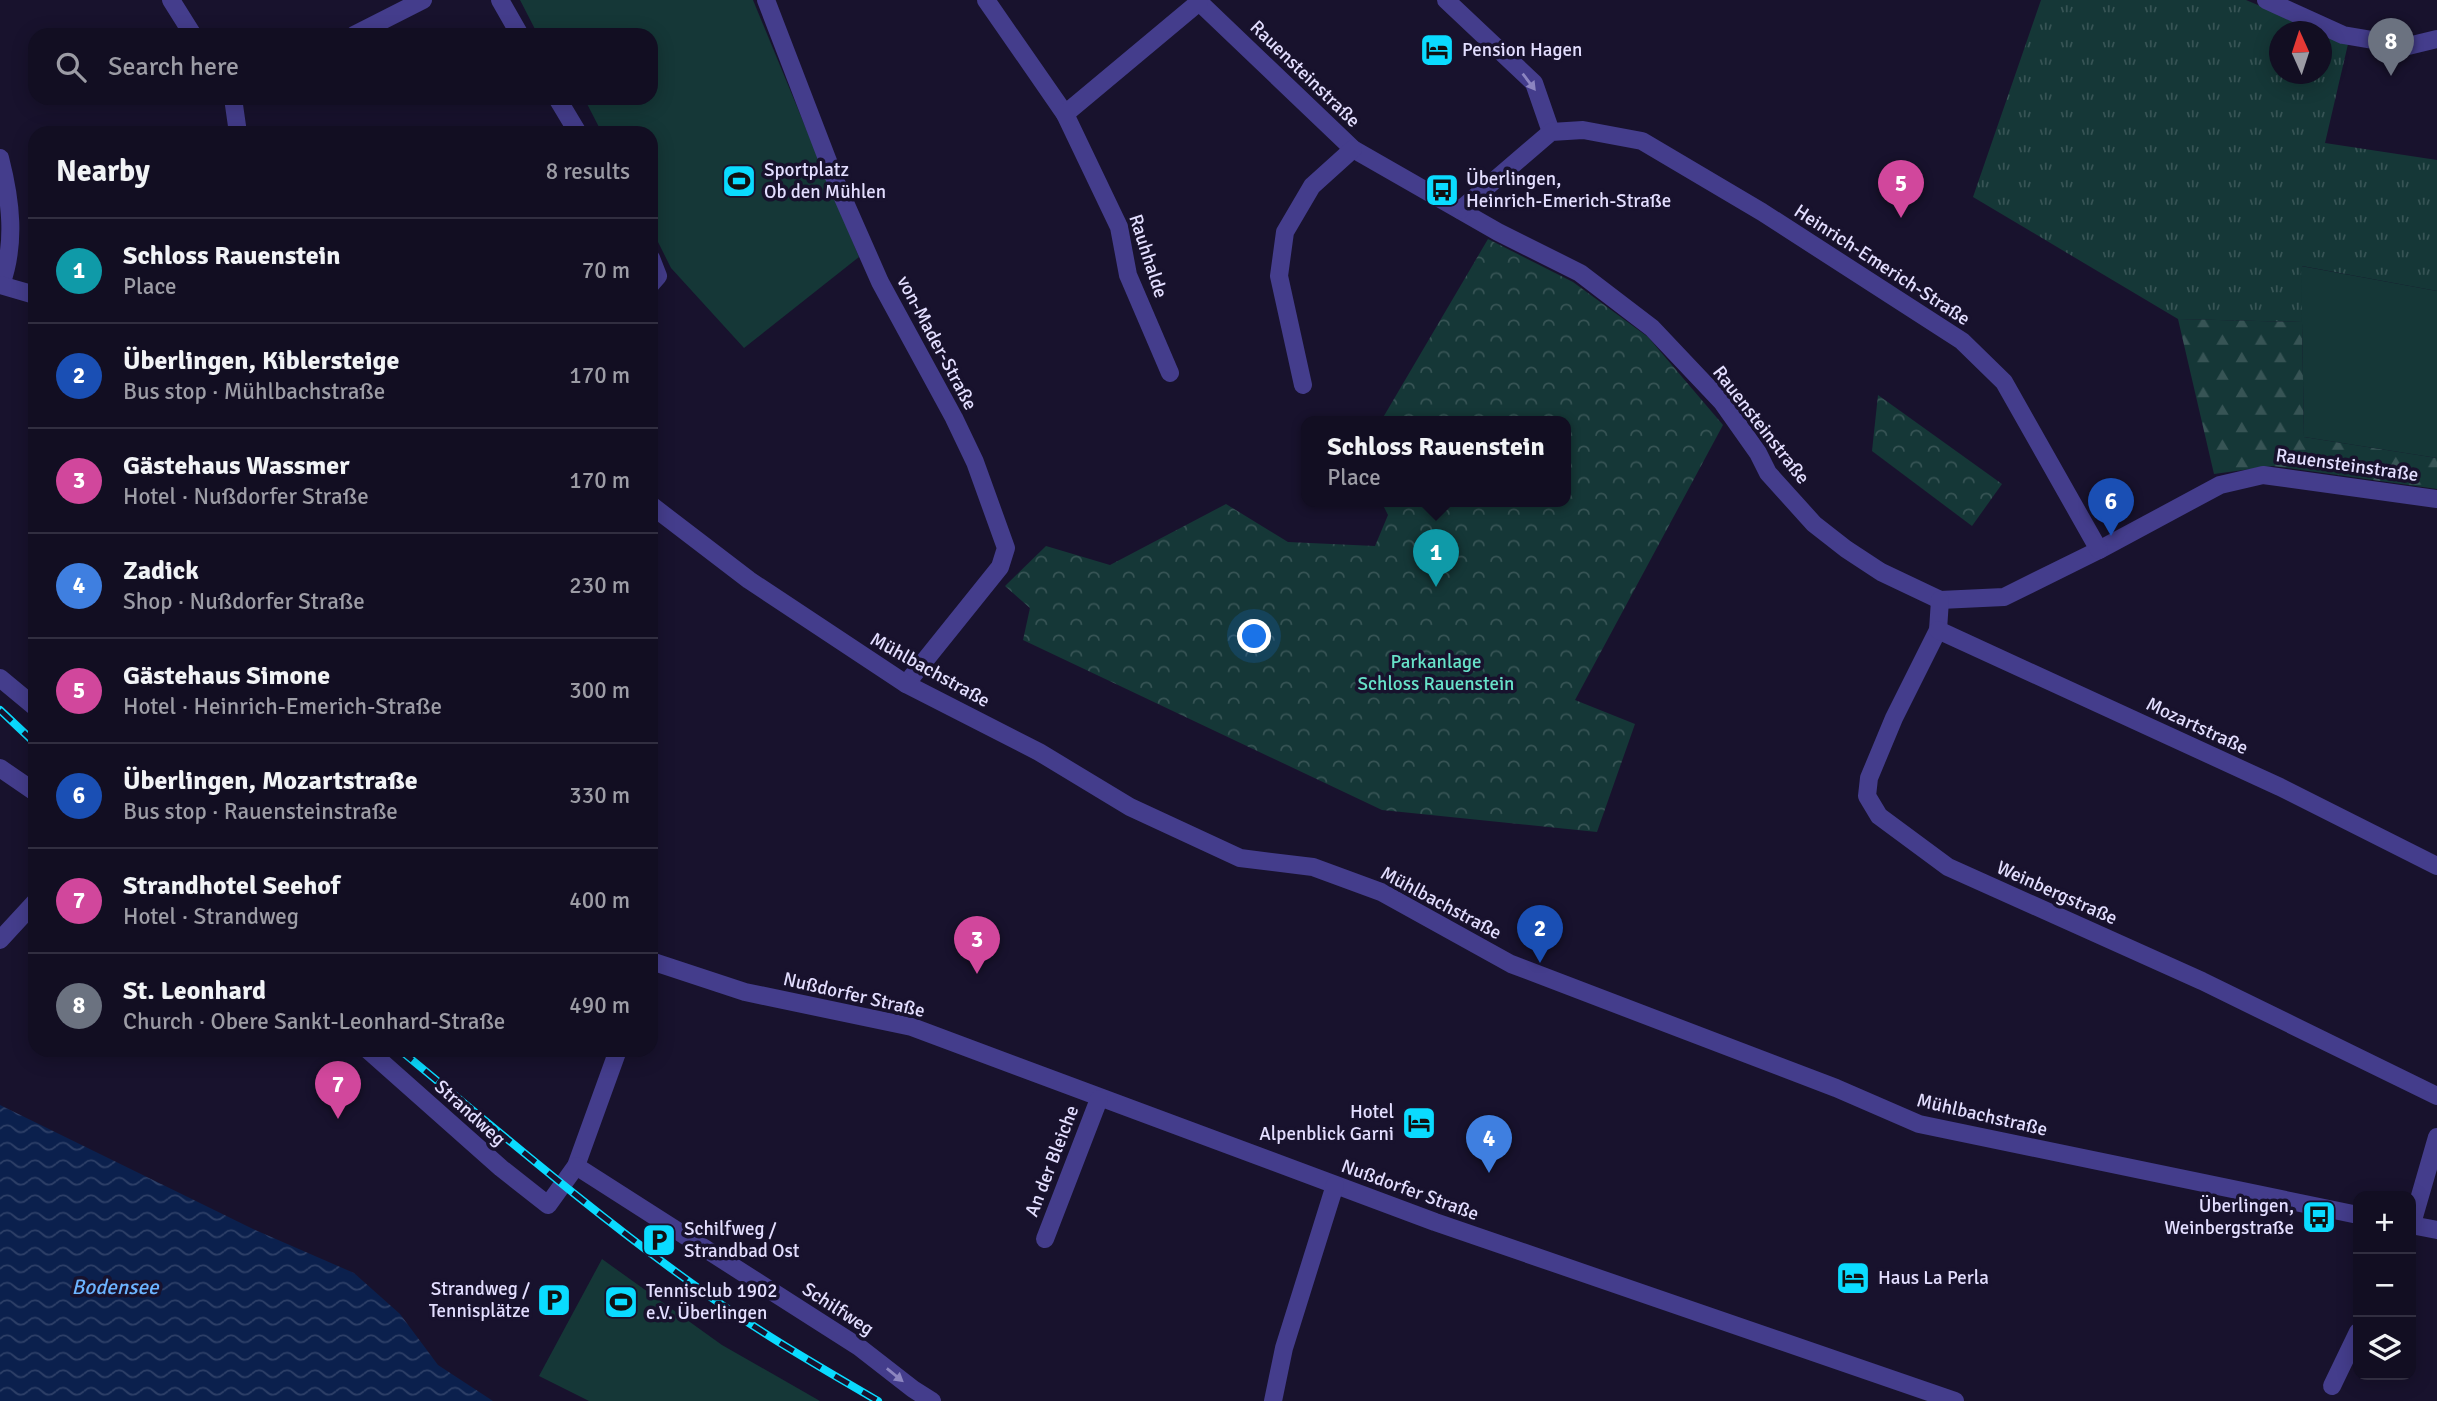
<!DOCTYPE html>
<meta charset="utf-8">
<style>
:root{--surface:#120e22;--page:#1f1c2f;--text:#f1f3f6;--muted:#9c9ca5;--line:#312e40;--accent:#b45309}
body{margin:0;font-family:Signika,sans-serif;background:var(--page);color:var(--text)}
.controls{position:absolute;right:21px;bottom:21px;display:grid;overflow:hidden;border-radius:14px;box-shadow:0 4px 18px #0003}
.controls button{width:63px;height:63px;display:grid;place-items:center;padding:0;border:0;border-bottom:2px solid var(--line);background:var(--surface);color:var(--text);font:35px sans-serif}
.compass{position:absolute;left:2269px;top:21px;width:63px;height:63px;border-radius:50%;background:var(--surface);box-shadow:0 4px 18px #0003;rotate:357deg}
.you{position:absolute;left:1255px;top:637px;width:24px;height:24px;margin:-18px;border:5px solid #fff;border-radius:50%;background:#1a73e8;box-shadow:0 0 0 10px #1a73e833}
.badge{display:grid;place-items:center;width:46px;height:46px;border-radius:50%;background:var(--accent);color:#fff;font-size:23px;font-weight:700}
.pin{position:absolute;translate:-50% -58px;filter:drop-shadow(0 2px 4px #0008)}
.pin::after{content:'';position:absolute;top:37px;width:24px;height:21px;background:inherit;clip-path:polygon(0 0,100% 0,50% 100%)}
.popup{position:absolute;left:1301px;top:416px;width:270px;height:91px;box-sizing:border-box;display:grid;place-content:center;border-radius:14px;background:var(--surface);filter:drop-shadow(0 2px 5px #0005);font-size:23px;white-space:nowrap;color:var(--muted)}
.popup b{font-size:26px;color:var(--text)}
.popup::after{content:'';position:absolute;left:50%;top:100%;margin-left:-14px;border:14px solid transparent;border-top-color:var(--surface)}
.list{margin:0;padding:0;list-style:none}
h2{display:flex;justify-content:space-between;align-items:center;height:91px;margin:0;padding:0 28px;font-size:30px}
h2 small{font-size:23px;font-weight:400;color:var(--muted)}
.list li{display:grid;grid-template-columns:46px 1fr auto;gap:21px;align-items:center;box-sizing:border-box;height:105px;padding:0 28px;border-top:2px solid var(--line)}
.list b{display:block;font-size:26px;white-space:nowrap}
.list p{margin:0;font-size:23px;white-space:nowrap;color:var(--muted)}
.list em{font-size:23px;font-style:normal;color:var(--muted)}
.icon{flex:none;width:38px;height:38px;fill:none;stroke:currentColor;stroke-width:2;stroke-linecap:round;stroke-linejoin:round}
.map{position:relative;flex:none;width:2437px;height:1401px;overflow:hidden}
.search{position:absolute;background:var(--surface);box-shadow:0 4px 18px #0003;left:28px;top:28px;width:630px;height:77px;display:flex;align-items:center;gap:18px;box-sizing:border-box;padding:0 24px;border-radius:21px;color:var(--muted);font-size:26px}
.panel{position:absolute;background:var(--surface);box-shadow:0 4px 18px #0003;left:28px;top:126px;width:630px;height:931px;border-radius:21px}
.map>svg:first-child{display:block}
</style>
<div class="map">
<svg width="2437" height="1401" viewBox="0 0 2437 1401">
<defs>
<pattern id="grass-tufts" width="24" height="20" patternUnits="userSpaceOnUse" patternTransform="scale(1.75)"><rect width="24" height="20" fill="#153737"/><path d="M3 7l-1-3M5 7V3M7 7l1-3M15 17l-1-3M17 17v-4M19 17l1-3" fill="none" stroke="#375455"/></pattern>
<pattern id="forest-firs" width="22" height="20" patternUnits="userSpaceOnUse" patternTransform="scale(1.75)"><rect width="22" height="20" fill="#153737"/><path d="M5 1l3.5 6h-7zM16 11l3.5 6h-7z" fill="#375455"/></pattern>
<pattern id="park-crowns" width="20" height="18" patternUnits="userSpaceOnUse" patternTransform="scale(1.75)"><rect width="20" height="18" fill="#153737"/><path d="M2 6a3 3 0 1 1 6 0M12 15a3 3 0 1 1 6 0" fill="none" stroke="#375455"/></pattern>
<pattern id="water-waves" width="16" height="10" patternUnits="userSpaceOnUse" patternTransform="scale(1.75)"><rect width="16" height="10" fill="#0b204d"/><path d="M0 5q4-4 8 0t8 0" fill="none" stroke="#2e4068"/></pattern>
</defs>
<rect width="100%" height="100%" fill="#18122d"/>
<!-- grass -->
<polygon fill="url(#grass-tufts)" points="2041,0 2246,0 2319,31 2280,32 2280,74 2322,74 2322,33 2348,44 2325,143 2437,160 2437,291 2302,266 2302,322 2178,319 1973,197"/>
<!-- forest -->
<polygon fill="url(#forest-firs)" points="2178,319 2302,322 2304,437 2437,458 2437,489 2273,466 2214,474"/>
<!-- park -->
<g fill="url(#park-crowns)">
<polygon points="1488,239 1573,282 1648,337 1723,425 1575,700 1635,724 1597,832 1382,810 1023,640 1030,608 1005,586 1046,546 1110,565 1226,504 1288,542 1375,546 1388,515 1381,501 1566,501 1566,421 1381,421"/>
<polygon points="1878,395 2002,484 1972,526 1872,451"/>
</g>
<!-- garden -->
<g fill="#153737">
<polygon points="520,0 753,0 859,257 744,348 671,268 651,228 651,133 602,133 584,98 651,98 651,35 538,35"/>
<polygon points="2301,266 2437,291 2437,458 2304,437"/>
<polygon points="602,1259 722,1345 820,1401 589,1401 539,1376"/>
</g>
<!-- water -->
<polygon fill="url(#water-waves)" points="0,1105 253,1229 354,1273 400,1314 438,1365 493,1401 0,1401"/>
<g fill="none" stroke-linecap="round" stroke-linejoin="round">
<!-- minor -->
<g stroke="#443d8c" stroke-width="18">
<polyline points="171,0 193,35"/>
<polyline points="500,0 520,35"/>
<polyline points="766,0 836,182 880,282 954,418 975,462 1006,548 1000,567 906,684"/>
<polyline points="986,0 1065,114"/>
<polyline points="1197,0 1353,149 1498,232 1580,273 1652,328 1722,402 1758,453 1768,473 1814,524 1846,549 1881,572 1940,600 2004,597 2099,550 2220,485 2263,475 2437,499"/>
<polyline points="1446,0 1534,83 1551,132"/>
<polyline points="2266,0 2343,35 2408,46 2437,39"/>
<polyline points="354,35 423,0"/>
<polyline points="233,98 238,133"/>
<polyline points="557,98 578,133"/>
<path d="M0,158C11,201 16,243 1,285"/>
<polyline points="1460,210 1551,132 1583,130 1642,141 1762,212 1962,341 2004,382 2099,550"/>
<polyline points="651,258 658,276 651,284"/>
<polyline points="0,285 35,295"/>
<polyline points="1170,373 1128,275 1119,227 1065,114 1199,2"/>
<polyline points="1303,385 1279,276 1285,232 1312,186 1353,149"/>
<polyline points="651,505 749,580 906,684 1039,752 1130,807 1240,858 1313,867 1381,892 1511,964 1836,1088 1919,1124 2358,1215"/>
<polyline points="1940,600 1938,630 1894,718 1869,778 1867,796 1879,816 1948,867 2202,981 2437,1096"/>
<polyline points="1938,630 2280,787 2437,866"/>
<polyline points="0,678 35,707"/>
<polyline points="0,768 35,792"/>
<polyline points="0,940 35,902"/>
<polyline points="651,961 745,992 912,1027 1435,1222 1955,1401"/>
<polyline points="368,1050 501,1168 548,1205 576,1166 618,1050"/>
<polyline points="576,1166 859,1347 913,1389 932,1401"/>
<polyline points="2411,1225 2437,1230"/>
<polyline points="2411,1227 2437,1137"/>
<polyline points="1045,1239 1099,1099"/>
<polyline points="2332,1386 2358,1332"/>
<polyline points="1273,1401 1284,1348 1335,1185"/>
</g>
<!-- rail casing -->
<g stroke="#0adbff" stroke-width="8">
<g id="rail">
<polyline points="0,710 35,743"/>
<path d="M400,1050C497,1130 592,1212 694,1285C752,1328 816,1365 878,1401"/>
</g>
</g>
<!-- rail -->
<use href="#rail" stroke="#18122d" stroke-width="5" stroke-dasharray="16" stroke-linecap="butt"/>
</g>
<!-- one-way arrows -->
<defs><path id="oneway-solid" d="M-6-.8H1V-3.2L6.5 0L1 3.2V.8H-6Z" transform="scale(1.75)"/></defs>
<g fill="#8c85c0">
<use href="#oneway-solid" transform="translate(1529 82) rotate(53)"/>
<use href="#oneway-solid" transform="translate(895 1375) rotate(39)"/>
</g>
<!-- icons -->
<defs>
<g id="hotel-square" transform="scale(1.75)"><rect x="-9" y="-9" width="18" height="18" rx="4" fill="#0adbff" stroke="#18122d"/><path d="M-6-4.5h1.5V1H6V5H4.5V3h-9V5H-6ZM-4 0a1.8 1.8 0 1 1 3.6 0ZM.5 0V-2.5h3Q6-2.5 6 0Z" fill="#111"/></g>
<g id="stadium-square" transform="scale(1.75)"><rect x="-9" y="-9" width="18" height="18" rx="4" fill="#0adbff" stroke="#18122d"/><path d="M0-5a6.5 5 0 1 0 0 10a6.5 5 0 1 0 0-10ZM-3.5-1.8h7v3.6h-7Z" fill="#111"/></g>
<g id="bus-square" transform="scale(1.75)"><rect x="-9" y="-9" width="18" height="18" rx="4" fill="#0adbff" stroke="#18122d"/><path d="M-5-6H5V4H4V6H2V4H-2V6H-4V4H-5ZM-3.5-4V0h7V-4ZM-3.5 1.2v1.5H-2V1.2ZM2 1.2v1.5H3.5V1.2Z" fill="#111"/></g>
<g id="parking-square" transform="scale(1.75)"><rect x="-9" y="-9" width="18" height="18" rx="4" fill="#0adbff" stroke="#18122d"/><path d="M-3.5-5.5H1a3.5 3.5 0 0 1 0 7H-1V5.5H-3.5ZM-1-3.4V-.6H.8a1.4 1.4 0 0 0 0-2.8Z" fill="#111"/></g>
</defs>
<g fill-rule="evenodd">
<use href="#hotel-square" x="1437" y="50"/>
<use href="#stadium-square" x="739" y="181"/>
<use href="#bus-square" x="1442" y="190"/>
<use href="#hotel-square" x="1419" y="1123"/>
<use href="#bus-square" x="2319" y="1217"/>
<use href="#parking-square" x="659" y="1240"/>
<use href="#hotel-square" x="1853" y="1278"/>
<use href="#parking-square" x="554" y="1300"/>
<use href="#stadium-square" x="621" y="1302"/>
</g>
<g text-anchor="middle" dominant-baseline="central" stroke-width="7" stroke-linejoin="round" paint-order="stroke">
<!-- poi labels -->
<g font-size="19" fill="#e3deff" stroke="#18122d" text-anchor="start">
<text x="1462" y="50">Pension Hagen</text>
<text x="764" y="170">Sportplatz<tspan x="764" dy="22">Ob den Mühlen</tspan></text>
<text x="1466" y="179">Überlingen,<tspan x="1466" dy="22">Heinrich-Emerich-Straße</tspan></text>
<text x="1394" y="1112" text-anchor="end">Hotel<tspan x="1394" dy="22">Alpenblick Garni</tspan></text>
<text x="2294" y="1206" text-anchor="end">Überlingen,<tspan x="2294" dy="22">Weinbergstraße</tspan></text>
<text x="684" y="1229">Schilfweg /<tspan x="684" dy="22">Strandbad Ost</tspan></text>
<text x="1878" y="1278">Haus La Perla</text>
<text x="530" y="1289" text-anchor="end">Strandweg /<tspan x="530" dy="22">Tennisplätze</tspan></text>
<text x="646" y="1291">Tennisclub 1902<tspan x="646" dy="22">e.V. Überlingen</tspan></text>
</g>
<!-- street labels -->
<g font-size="19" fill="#e3deff" stroke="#18122d">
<text transform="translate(1305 74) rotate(44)">Rauensteinstraße</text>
<text transform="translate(1148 256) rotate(72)">Rauhhalde</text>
<text transform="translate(1882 265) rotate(33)">Heinrich-Emerich-Straße</text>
<text transform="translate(937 343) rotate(62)">von-Mader-Straße</text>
<text transform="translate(1761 425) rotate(52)">Rauensteinstraße</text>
<text transform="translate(2347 465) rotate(8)">Rauensteinstraße</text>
<text transform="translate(930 670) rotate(29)">Mühlbachstraße</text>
<text transform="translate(2197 726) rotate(25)">Mozartstraße</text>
<text transform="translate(2057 893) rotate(24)">Weinbergstraße</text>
<text transform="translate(1441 903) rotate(28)">Mühlbachstraße</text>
<text transform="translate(854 995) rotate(13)">Nußdorfer Straße</text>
<text transform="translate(470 1113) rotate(42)">Strandweg</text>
<text transform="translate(1982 1115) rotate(13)">Mühlbachstraße</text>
<text transform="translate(1052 1161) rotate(-69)">An der Bleiche</text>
<text transform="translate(1410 1190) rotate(20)">Nußdorfer Straße</text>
<text transform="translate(838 1309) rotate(33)">Schilfweg</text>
</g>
<!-- park labels -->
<g font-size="19" fill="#67e2c9" stroke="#18122d">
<text x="1436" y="662">Parkanlage<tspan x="1436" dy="22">Schloss Rauenstein</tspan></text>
</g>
<!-- water labels -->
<g font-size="21" font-style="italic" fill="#6cb4ff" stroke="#18122d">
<text x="115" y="1287">Bodensee</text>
</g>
</g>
</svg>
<div class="controls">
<button>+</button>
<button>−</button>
<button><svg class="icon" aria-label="layers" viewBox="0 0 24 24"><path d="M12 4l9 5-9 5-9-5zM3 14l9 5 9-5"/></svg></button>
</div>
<svg class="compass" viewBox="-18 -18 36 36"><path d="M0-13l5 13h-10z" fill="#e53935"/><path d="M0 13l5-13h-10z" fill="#9c9ca5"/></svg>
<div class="you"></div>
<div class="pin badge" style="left:1436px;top:587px;background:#0f9aa8">1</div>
<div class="popup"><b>Schloss Rauenstein</b>Place</div>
<div class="pin badge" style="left:1540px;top:963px;background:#1a4fb4">2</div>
<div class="pin badge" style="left:977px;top:974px;background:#d1479c">3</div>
<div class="pin badge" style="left:1489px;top:1173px;background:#3f7fe0">4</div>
<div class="pin badge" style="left:1901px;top:218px;background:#d1479c">5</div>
<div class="pin badge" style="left:2111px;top:536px;background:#1a4fb4">6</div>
<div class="pin badge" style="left:338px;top:1119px;background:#d1479c">7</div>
<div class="pin badge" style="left:2391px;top:76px;background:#6b7280">8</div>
<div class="search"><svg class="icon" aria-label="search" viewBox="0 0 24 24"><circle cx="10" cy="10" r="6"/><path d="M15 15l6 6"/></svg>Search here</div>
<section class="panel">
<h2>Nearby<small>8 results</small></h2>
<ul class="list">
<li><span class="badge" style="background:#0f9aa8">1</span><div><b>Schloss Rauenstein</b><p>Place</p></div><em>70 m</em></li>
<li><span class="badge" style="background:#1a4fb4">2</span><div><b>Überlingen, Kiblersteige</b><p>Bus stop · Mühlbachstraße</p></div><em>170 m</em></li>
<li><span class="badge" style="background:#d1479c">3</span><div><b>Gästehaus Wassmer</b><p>Hotel · Nußdorfer Straße</p></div><em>170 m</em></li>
<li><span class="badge" style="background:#3f7fe0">4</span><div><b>Zadick</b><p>Shop · Nußdorfer Straße</p></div><em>230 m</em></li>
<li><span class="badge" style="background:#d1479c">5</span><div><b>Gästehaus Simone</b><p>Hotel · Heinrich-Emerich-Straße</p></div><em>300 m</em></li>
<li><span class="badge" style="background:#1a4fb4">6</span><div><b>Überlingen, Mozartstraße</b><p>Bus stop · Rauensteinstraße</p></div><em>330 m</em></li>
<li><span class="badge" style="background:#d1479c">7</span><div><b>Strandhotel Seehof</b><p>Hotel · Strandweg</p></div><em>400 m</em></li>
<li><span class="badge" style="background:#6b7280">8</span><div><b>St. Leonhard</b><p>Church · Obere Sankt-Leonhard-Straße</p></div><em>490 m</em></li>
</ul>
</section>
</div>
